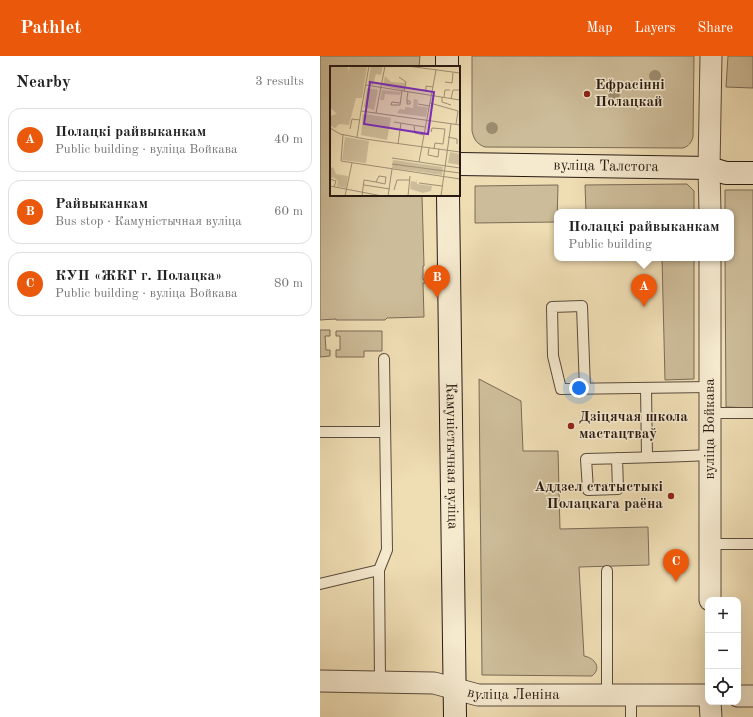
<!DOCTYPE html>
<meta charset="utf-8">
<style>
:root{--surface:#fff;--page:#f2f2f2;--text:#222;--muted:#767676;--line:#e0e0e0;--accent:#ea580c}
body{margin:0;font-family:"Old Standard TT",serif;background:var(--page);color:var(--text)}
.controls{position:absolute;right:12px;bottom:12px;display:grid;overflow:hidden;border-radius:8px;box-shadow:0 4px 16px #0002}
.controls button{width:36px;height:36px;display:grid;place-items:center;padding:0;border:0;border-bottom:1px solid var(--line);background:var(--surface);color:var(--text);font:20px sans-serif}
.you{position:absolute;left:259px;top:332px;width:14px;height:14px;margin:-10px;border:3px solid #fff;border-radius:50%;background:#1a73e8;box-shadow:0 0 0 6px #1a73e833}
.badge{display:grid;place-items:center;width:26px;height:26px;border-radius:50%;background:var(--accent);color:#fff;font-size:13px;font-weight:700}
.pin{position:absolute;translate:-50% -33px;filter:drop-shadow(0 1px 2px #0008)}
.pin::after{content:'';position:absolute;top:21px;width:14px;height:12px;background:inherit;clip-path:polygon(0 0,100% 0,50% 100%)}
.popup{position:absolute;left:234px;top:153px;width:180px;height:52px;box-sizing:border-box;display:grid;place-content:center;border-radius:8px;background:var(--surface);filter:drop-shadow(0 1px 3px #0005);font-size:13px;white-space:nowrap;color:var(--muted)}
.popup b{font-size:15px;color:var(--text)}
.popup::after{content:'';position:absolute;left:50%;top:100%;margin-left:-8px;border:8px solid transparent;border-top-color:var(--surface)}
.list{margin:0;padding:0;list-style:none}
h2{display:flex;justify-content:space-between;align-items:center;height:52px;margin:0;padding:0 16px;font-size:17px}
h2 small{font-size:13px;font-weight:400;color:var(--muted)}
.list li{display:grid;grid-template-columns:26px 1fr auto;gap:12px;align-items:center;box-sizing:border-box;height:64px;margin:0 8px 8px;padding:0 8px;border:1px solid var(--line);border-radius:12px}
.list b{display:block;font-size:15px;white-space:nowrap}
.list p{margin:0;font-size:13px;white-space:nowrap;color:var(--muted)}
.list em{font-size:13px;font-style:normal;color:var(--muted)}
.icon{flex:none;width:22px;height:22px;fill:none;stroke:currentColor;stroke-width:2;stroke-linecap:round;stroke-linejoin:round}
.map{position:relative;flex:none;width:433px;height:661px;overflow:hidden}
header{display:flex;align-items:center;gap:24px;box-sizing:border-box;height:56px;padding:0 20px;background:var(--accent);color:#fff}
header strong{font-size:19px}
nav{display:flex;gap:22px;margin-inline-start:auto;font-size:14px}
main{display:flex}
aside{flex:1;background:var(--surface)}
.map>svg:first-child{display:block}
</style>
<header>
<strong>Pathlet</strong>
<nav><a>Map</a><a>Layers</a><a>Share</a></nav>
</header>
<main>
<aside>
<h2>Nearby<small>3 results</small></h2>
<ul class="list">
<li><span class="badge">A</span><div><b>Полацкі райвыканкам</b><p>Public building · вуліца Войкава</p></div><em>40 m</em></li>
<li><span class="badge">B</span><div><b>Райвыканкам</b><p>Bus stop · Камуністычная вуліца</p></div><em>60 m</em></li>
<li><span class="badge">C</span><div><b>КУП «ЖКГ г. Полацка»</b><p>Public building · вуліца Войкава</p></div><em>80 m</em></li>
</ul>
</aside>
<div class="map">
<svg width="433" height="661" viewBox="0 0 433 661">
<rect width="100%" height="100%" fill="#efddb4"/>
<filter id="stains"><feTurbulence type="fractalNoise" baseFrequency=".005" numOctaves="4"/><feColorMatrix values="0 0 0 0 .2 0 0 0 0 .09 0 0 0 0 .02 0 0 0 .5 -.17"/></filter>
<radialGradient id="worn" r=".72"><stop offset=".6" stop-color="#630" stop-opacity="0"/><stop offset="1" stop-color="#630" stop-opacity=".3"/></radialGradient>
<!-- green -->
<g fill="#cdbc99" stroke="#7a6b56">
<polygon points="0,0 100,0 99,11 11,11 11,139 102,139 104,210 103,210 103,223 106,227 103,227 104,261 67,262 65,264 16,264 16,263 0,264"/>
<path d="M152,0H374L373,81C371,87 369,90 363,92L165,91C157,88 154,84 152,75Z"/>
<polygon points="408,0 433,0 433,32 406,31"/>
<polygon points="367,128 374,135 374,156 266,156 265,129"/>
<polygon points="238,129 237,166 155,167 155,130"/>
<polygon points="405,134 433,134 433,352 406,351 405,202 411,202 411,156 405,156"/>
<polygon points="342,202 374,202 374,323 345,324"/>
<polygon points="0,274 10,274 10,280 5,280 6,294 10,294 10,300 0,301"/>
<polygon points="16,275 62,275 62,295 44,295 44,301 16,301 16,294 20,294 20,280 16,280"/>
<path d="M159,323L201,345L203,395H238L240,473L328,471L329,509L259,511L264,600C275,602 282,612 272,620L162,619Z"/>
</g>
<g fill="none" stroke-linecap="round" stroke-linejoin="round">
<!-- lane casing -->
<g stroke="#5a4b3b" stroke-width="12">
<g id="lane">
<polyline points="326,332 327,401"/>
<polyline points="265,333 262,250 232,251 233,300 241,333 390,331"/>
<polyline points="390,357 433,357"/>
<polyline points="0,376 65,376"/>
<path d="M297,402L298,433L268,434L266,403C308,402 349,401 390,399"/>
<polyline points="387,488 433,488"/>
<polyline points="287,515 287,639"/>
<polyline points="0,528 59,514"/>
<polyline points="60,626 59,514 67,494 64,303"/>
<polyline points="311,639 311,661"/>
</g>
</g>
<!-- street casing -->
<g stroke="#5a4b3b" stroke-width="23">
<g id="street">
<polyline points="390,156 389,112 391,0"/>
<polyline points="390,202 390,544"/>
<path id="s1" d="M0,625L114,627L158,639H388"/>
<polyline points="418,640 433,640"/>
<polyline points="390,646 391,661"/>
</g>
</g>
<!-- secondary casing -->
<g stroke="#281a13" stroke-width="24">
<g id="secondary">
<polyline points="127,0 127,11"/>
<path id="s2" d="M139,108L389,112L406,117H433"/>
<path id="s3" d="M128,139L135,661"/>
</g>
</g>
<!-- lane -->
<use href="#lane" stroke="#f5e9ce" stroke-width="10"/>
<!-- street -->
<use href="#street" stroke="#f5e9ce" stroke-width="21"/>
<!-- secondary -->
<use href="#secondary" stroke="#f5e9ce" stroke-width="22"/>
</g>
<!-- trees -->
<g fill="#9d8d71">
<circle cx="335" cy="20" r="6"/>
<circle cx="294" cy="38" r="6"/>
<circle cx="172" cy="72" r="6"/>
</g>
<!-- markers -->
<g fill="#8f2418" stroke="#f5e9ce" stroke-width="1.5">
<circle cx="267" cy="38" r="4"/>
<circle cx="251" cy="370" r="4"/>
<circle cx="351" cy="440" r="4"/>
</g>
<g text-anchor="middle" dominant-baseline="central" stroke-width="3" stroke-linejoin="round" paint-order="stroke">
<!-- poi labels -->
<g font-size="15" font-weight="bold" fill="#281a13" stroke="#f5e9ce" text-anchor="start">
<text x="275" y="29">Ефрасінні<tspan x="275" dy="17">Полацкай</tspan></text>
<text x="259" y="361">Дзіцячая школа<tspan x="259" dy="17">мастацтваў</tspan></text>
<text x="343" y="431" text-anchor="end">Аддзел статыстыкі<tspan x="343" dy="17">Полацкага раёна</tspan></text>
</g>
<!-- street labels -->
<g font-size="15" fill="#281a13" stroke="#f5e9ce">
<text stroke="none"><textPath href="#s2" startOffset="147">вуліца Талстога</textPath></text>
<text transform="translate(390 373) rotate(-90)">вуліца Войкава</text>
<text stroke="none"><textPath href="#s3" startOffset="261">Камуністычная вуліца</textPath></text>
<text stroke="none"><textPath href="#s1" startOffset="195">вуліца Леніна</textPath></text>
</g>
</g>
<!-- overview -->
<g transform="translate(10 10)">
<rect width="130" height="130" fill="#efddb4"/>
<path d="M0,0H17L19,5L20,0H37L32,32H26L19,59L9,58L5,62L0,59V50L7,48L0,41ZM41,0H53L51,9L46,8L43,19L38,17ZM55,10L61,16L75,17L74,24L53,20ZM37,22L48,24L44,44L34,41ZM52,24L71,26L70,29L55,28L54,34H50ZM84,33L88,34L87,40L98,41L96,51L67,47L70,43L75,44V41L83,42ZM33,48L61,52L57,74L31,69ZM15,71L39,75L36,97L12,94ZM120,86L130,88V99L118,97ZM63,94L113,101L112,109L62,102ZM3,101L6,108L18,110L16,122L7,120L8,115L3,111L0,113V103ZM86,113L87,118L102,120L101,125L93,127L80,123L81,115L86,116Z" fill="#cdbc99"/>
<path fill="none" stroke="#9f8f74" stroke-width="1" d="M39,0L31,45L130,59M77,0L130,7M69,11L76,16L74,25M115,16L122,17L123,7M36,19L130,34M93,24H96V20L103,21M112,31V36L121,39M114,31L115,24H120M121,33L123,24H130M77,35H80V38H77V32L78,26M70,37L62,36L61,39H70L72,25M100,37L128,45L126,58M88,38L100,40M46,47L55,0M64,56L95,61M84,60L85,67L94,69M0,62L10,68L35,73L130,86M20,63L22,53L30,54M101,66L102,62L115,63L113,78L105,77L104,83M13,69L11,95L130,113M27,71L31,45M118,71L127,73V78M68,78L71,57M99,82L98,89L108,91L109,83M62,92L130,102M89,96L106,4M62,98L130,107M0,113L6,115L4,121M89,117L112,120M34,119L60,123M0,120L52,130M64,124L67,114H80M15,130L22,97M32,130L34,114L46,116L55,118L56,111L49,110L46,116M58,130L62,103M78,130L80,110M111,130L121,58"/>
<path fill="#7b2cbf" fill-opacity="0.15" stroke="#7b2cbf" stroke-width="2" d="M40,16L104,26L98,68L34,58Z"/>
<rect width="130" height="130" fill="none" stroke="#281a13" stroke-width="2"/>
</g>
<rect width="100%" height="100%" filter="url(#stains)"/>
<rect width="100%" height="100%" fill="url(#worn)"/>
</svg>
<div class="controls">
<button>+</button>
<button>−</button>
<button><svg class="icon" aria-label="locate" viewBox="0 0 24 24"><circle cx="12" cy="12" r="6"/><path d="M12 2v4M12 18v4M2 12h4M18 12h4"/></svg></button>
</div>
<div class="you"></div>
<div class="pin badge" style="left:324px;top:251px">A</div>
<div class="popup"><b>Полацкі райвыканкам</b>Public building</div>
<div class="pin badge" style="left:117px;top:242px">B</div>
<div class="pin badge" style="left:356px;top:526px">C</div>
</div>
</main>
